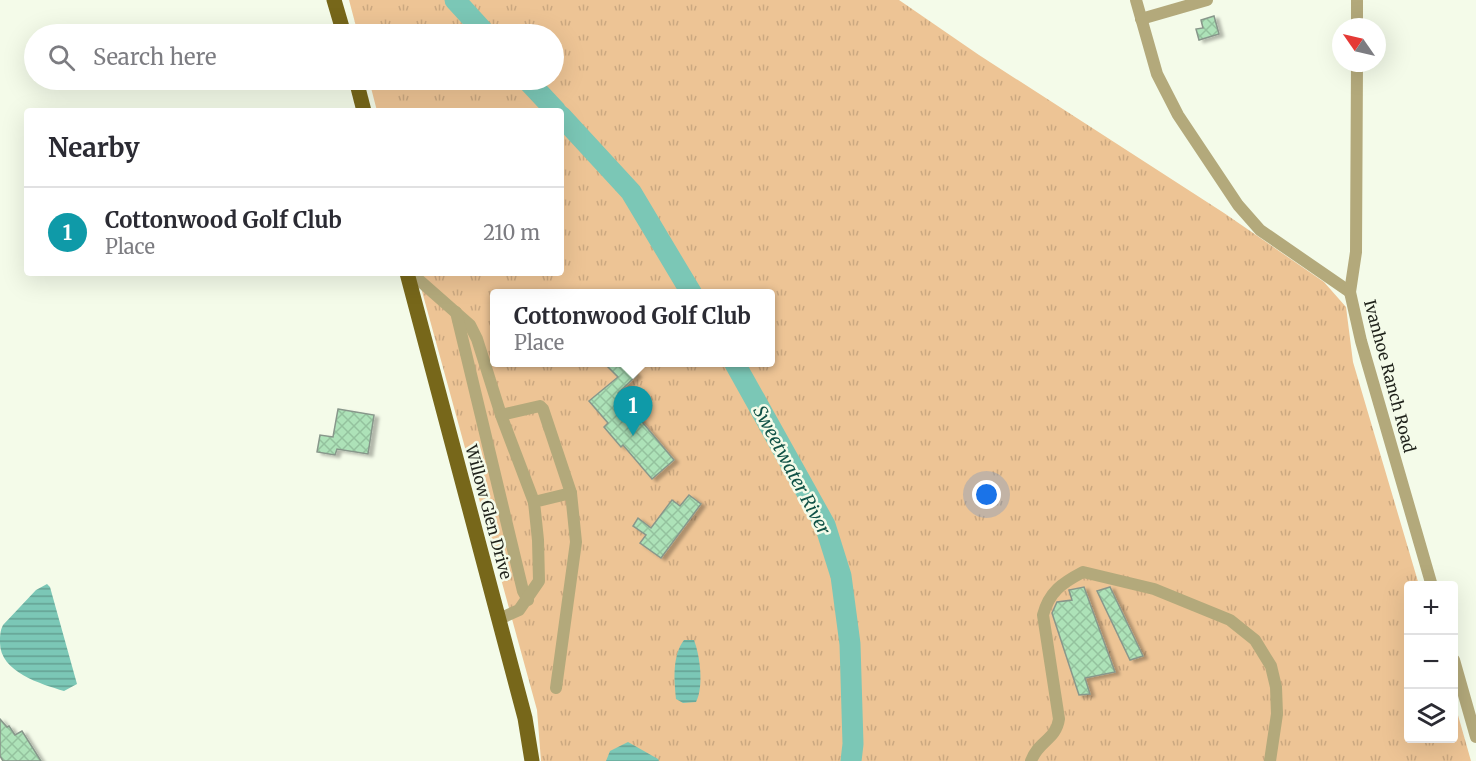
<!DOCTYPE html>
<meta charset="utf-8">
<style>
:root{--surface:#fff;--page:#f7f7f7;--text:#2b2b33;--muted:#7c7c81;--line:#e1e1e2;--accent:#111827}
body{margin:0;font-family:Merriweather,serif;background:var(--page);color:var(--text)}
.controls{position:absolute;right:18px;bottom:18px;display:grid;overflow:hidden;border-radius:6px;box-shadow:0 6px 24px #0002}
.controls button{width:54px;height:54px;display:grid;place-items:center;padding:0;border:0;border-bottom:2px solid var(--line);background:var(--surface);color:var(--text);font:30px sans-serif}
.compass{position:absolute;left:1332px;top:18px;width:54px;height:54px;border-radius:50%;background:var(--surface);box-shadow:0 6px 24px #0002;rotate:304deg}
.you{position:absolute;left:987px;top:495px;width:21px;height:21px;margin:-15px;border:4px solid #fff;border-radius:50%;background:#1a73e8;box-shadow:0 0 0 9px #1a73e833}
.badge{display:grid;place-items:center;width:39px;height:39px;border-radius:50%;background:var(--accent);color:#fff;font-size:20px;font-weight:700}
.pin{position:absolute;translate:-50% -50px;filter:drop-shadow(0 2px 3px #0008)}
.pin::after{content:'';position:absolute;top:32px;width:21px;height:18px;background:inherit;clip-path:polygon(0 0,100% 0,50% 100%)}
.popup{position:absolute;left:490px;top:289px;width:285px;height:78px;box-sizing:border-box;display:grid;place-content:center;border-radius:6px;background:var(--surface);filter:drop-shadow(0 2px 4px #0005);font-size:20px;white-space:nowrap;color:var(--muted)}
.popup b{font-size:22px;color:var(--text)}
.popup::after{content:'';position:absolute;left:50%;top:100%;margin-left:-12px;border:12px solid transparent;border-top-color:var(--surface)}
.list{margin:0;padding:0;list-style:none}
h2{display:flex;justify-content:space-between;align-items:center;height:78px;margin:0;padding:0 24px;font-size:26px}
h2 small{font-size:20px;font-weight:400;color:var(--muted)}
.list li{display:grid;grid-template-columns:39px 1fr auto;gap:18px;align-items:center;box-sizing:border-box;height:90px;padding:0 24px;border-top:2px solid var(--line)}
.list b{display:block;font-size:22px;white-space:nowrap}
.list p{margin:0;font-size:20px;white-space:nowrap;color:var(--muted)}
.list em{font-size:20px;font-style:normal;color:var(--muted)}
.icon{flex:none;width:33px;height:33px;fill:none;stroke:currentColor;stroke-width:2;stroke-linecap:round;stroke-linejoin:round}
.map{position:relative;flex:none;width:1476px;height:761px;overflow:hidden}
.search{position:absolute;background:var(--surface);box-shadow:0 6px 24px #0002;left:24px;top:24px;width:540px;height:66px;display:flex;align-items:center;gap:15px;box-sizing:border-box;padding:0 21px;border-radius:33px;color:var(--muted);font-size:22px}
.panel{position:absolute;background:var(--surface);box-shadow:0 6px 24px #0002;left:24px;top:108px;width:540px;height:168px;border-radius:6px}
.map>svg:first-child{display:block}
</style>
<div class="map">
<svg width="1476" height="761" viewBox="0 0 1476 761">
<defs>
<pattern id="grass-tufts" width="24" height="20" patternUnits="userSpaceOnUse" patternTransform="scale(1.5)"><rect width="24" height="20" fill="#edc495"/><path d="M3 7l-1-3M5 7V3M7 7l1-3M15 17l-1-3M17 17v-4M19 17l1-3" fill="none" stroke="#cba880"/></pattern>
<pattern id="water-rules" width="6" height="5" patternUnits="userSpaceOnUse" patternTransform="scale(1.5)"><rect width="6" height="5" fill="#7bc7b6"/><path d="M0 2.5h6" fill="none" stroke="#64a193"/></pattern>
<pattern id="building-cross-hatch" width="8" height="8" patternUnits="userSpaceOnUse" patternTransform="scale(1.5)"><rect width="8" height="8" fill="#ade2b8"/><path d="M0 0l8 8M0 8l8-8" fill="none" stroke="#94c29e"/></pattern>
<filter id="shadow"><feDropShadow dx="4.5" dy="2.5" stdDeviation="1.5" flood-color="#0004"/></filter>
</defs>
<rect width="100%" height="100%" fill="#f4fbe9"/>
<!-- grass -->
<path fill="url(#grass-tufts)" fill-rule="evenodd" d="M349,0H899L979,55L1224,213L1324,282L1346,307L1353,362L1419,585L1408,586V738H1454V701L1471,761H541L537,710L417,273H561V111H377L369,80H554V34H358ZM495,294H771V362H495Z"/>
<!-- water -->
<g fill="url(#water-rules)">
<path d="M47,584L50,587L77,684L64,691C41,684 0,672 0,643C0,636 0,631 3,625L36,590Z"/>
<path d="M684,640H694C700,656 704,686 696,702L683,703L676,699C674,680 672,656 684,640Z"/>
<polygon points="628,742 658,759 659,761 606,761 610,751"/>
</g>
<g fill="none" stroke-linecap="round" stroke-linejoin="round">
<!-- river -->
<g stroke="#7bc7b6" stroke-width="21">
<polyline points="455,0 486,34"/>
<polyline points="527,80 556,111"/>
<polyline points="561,116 631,192 692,294"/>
<polyline points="734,362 825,525 841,576 850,644 853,744 851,761"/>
</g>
</g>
<!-- building -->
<g fill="url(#building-cross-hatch)" stroke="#88978b" stroke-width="1.5" filter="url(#shadow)">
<polygon points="1214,16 1219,34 1199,40 1196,29 1203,28 1201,20"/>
<polygon points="604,363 626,363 637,375 618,393 674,460 652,479 623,445 621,447 604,427 608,423 589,401 618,377"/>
<polygon points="338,409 374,415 368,454 337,449 335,455 317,452 320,435 333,437"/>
<polygon points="689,495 701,504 661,558 640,543 646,535 633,526 638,518 651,528 672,500 680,506"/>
<polygon points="1084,587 1115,672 1085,678 1090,694 1079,695 1052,613 1057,602 1072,600 1069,590"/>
<polygon points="1110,587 1143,656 1130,660 1097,591"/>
<polygon points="0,719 7,727 9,726 15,735 22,731 41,761 3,761 0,756"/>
</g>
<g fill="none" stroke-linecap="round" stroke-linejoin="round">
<!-- minor -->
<g stroke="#b3a97b" stroke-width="12">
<polyline points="1136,0 1157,74 1178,115 1238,205 1260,230 1350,292"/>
<polyline points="1141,19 1207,0"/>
<polyline points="1357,27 1357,0"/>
<polyline points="1357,63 1356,252 1350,292 1361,341 1432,586"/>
<polyline points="411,273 470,325 477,339 501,415 534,502"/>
<polyline points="456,312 523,591 528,600"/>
<polyline points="501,415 540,406 543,409 571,493"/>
<polyline points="499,619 519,610 539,581 538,540 534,502 571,493 576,542 556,688"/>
<polyline points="1454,660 1476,737"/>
<path d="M1031,761C1038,741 1056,740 1059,719L1043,615C1049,592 1062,583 1083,572L1154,589L1230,620L1255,640L1271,666L1276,687L1277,714L1270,761"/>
</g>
<!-- major -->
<g stroke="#77671a" stroke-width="15">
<polyline points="334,0 344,34"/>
<polyline points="356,80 364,111"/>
<polyline points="407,273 525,718 532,761"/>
</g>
</g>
<g text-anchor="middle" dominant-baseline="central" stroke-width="5" stroke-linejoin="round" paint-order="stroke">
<!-- street labels -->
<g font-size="16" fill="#1f221b" stroke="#f4fbe9">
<text transform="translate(1390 376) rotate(75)">Ivanhoe Ranch Road</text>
<text transform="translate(489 512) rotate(75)">Willow Glen Drive</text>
</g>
<!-- water labels -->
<g font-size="18" font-style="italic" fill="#105246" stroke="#f4fbe9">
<text transform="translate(792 470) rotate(62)">Sweetwater River</text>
</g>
</g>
</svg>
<div class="controls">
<button>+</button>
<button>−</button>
<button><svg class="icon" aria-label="layers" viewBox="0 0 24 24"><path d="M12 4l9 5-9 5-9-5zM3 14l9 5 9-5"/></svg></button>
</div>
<svg class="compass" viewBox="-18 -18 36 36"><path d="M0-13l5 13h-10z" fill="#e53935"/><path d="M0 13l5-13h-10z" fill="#7c7c81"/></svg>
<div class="you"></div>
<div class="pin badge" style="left:633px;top:436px;background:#0f9aa8">1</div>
<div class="popup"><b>Cottonwood Golf Club</b>Place</div>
<div class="search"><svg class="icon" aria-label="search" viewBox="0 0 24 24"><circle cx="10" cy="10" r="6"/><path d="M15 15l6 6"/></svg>Search here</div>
<section class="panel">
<h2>Nearby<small></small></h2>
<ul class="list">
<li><span class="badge" style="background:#0f9aa8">1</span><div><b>Cottonwood Golf Club</b><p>Place</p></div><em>210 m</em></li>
</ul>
</section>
</div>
